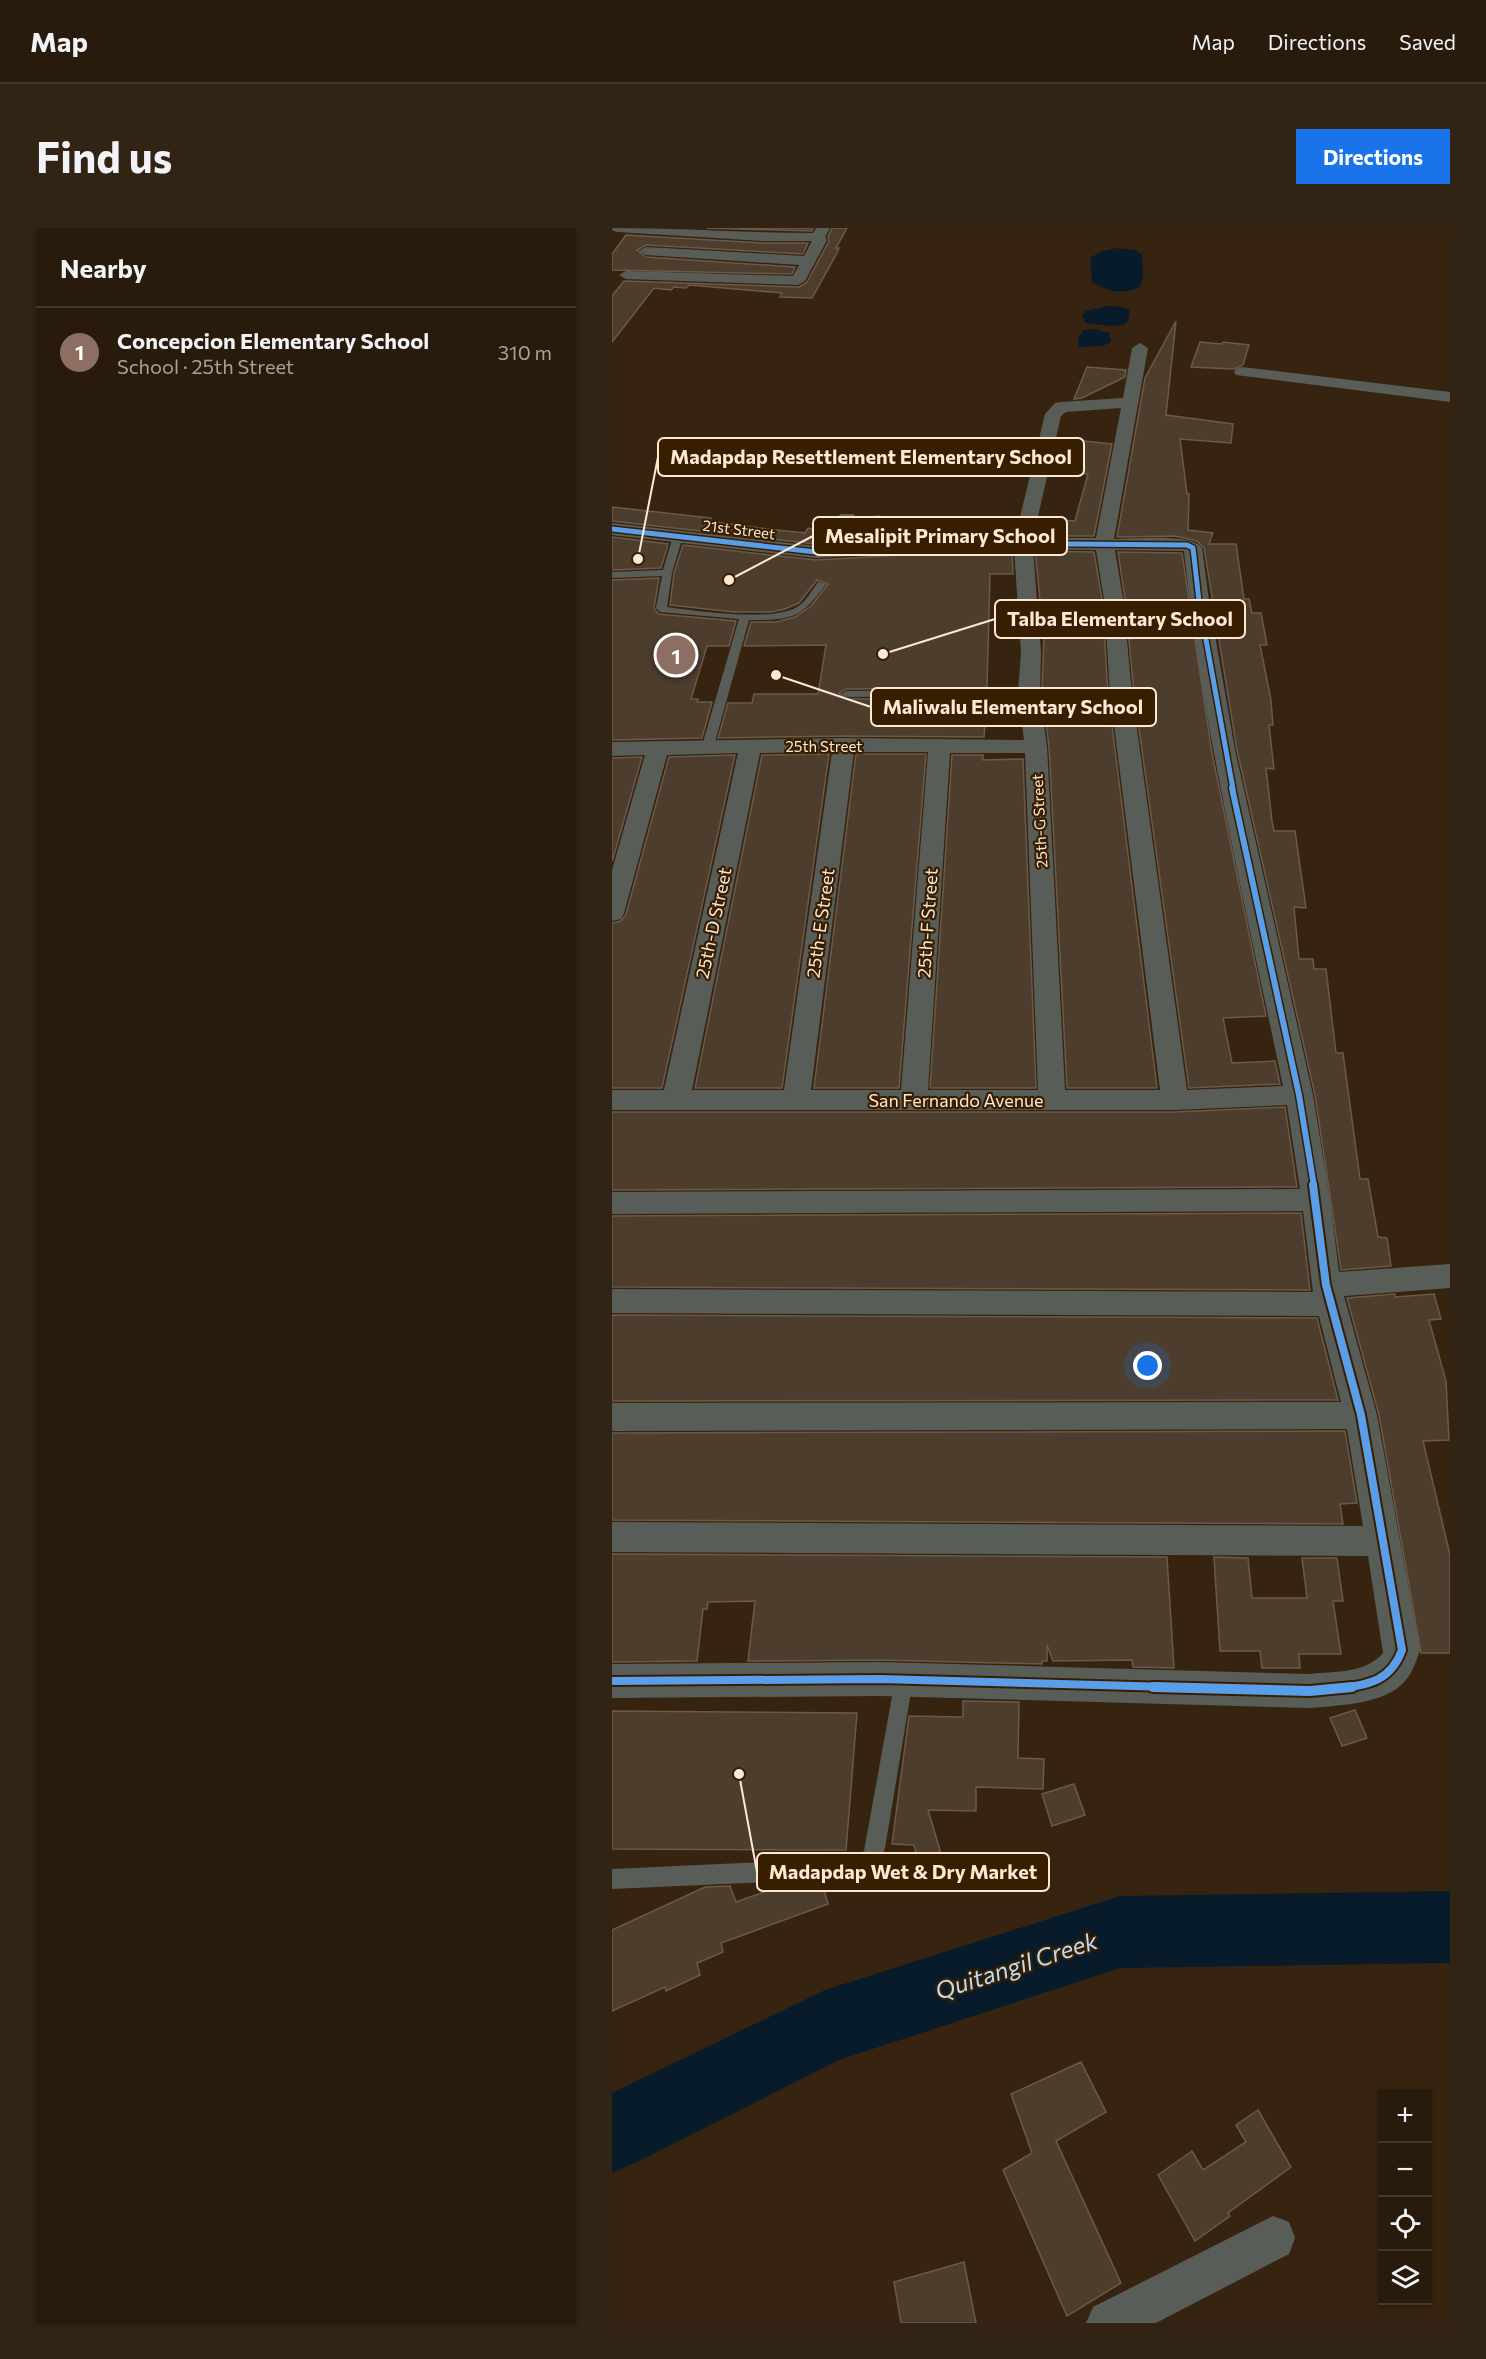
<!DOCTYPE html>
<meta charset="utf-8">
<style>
:root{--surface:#291b0c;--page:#312415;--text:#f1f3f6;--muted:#a5a19d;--line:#45392d;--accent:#1a73e8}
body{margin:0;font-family:Commissioner,sans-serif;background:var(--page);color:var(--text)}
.controls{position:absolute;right:18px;bottom:18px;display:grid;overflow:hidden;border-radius:0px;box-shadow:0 2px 4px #0004}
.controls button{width:54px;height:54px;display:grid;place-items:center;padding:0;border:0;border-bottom:2px solid var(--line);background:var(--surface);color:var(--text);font:30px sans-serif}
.you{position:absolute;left:536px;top:1138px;width:21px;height:21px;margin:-15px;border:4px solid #fff;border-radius:50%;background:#1a73e8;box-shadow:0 0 0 9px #1a73e833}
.badge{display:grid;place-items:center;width:39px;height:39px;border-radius:50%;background:var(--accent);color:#fff;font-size:20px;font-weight:700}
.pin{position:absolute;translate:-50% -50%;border:3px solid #fff;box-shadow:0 2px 6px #0006}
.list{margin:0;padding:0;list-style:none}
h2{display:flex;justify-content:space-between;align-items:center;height:78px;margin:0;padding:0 24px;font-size:26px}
h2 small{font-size:20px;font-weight:400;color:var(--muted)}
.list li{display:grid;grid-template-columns:39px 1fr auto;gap:18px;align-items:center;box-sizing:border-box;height:90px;padding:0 24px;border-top:2px solid var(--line)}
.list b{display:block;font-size:22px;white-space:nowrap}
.list p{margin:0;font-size:20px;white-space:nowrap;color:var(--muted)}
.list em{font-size:20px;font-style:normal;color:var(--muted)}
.icon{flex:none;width:33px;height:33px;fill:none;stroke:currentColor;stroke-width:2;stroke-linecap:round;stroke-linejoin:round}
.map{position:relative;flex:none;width:838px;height:2095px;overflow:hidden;border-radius:0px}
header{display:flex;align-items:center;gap:36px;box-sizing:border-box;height:84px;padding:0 30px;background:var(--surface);border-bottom:2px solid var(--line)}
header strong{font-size:28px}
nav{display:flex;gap:33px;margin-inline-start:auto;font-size:21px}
.intro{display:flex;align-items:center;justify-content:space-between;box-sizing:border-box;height:144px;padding:0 36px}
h1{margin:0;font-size:42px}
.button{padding:15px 27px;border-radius:0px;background:var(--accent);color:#fff;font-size:21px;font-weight:700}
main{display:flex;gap:36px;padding:0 36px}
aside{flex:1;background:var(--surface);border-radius:0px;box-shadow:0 2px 4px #0004}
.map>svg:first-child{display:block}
</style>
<header>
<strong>Map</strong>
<nav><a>Map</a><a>Directions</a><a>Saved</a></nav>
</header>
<div class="intro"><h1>Find us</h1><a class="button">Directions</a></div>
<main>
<aside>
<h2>Nearby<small></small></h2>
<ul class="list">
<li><span class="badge" style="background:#8d6e63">1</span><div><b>Concepcion Elementary School</b><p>School · 25th Street</p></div><em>310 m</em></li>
</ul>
</aside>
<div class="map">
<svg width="838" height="2095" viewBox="0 0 838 2095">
<rect width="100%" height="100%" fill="#372410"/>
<!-- water -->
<g fill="#081b2a">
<path d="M505,20L523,22L530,27L531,48L528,59C512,67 496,64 480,54L478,30L490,23Z"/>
<polygon points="496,78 511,79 518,82 516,93 512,97 499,98 474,95 470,89 473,83"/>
<polygon points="482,101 497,105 499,114 491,118 467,119 466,110 471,102"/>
</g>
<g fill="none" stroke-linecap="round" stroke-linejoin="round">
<!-- river -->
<polygon fill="#081b2a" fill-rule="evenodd" points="838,1663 838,1735 508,1740 227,1832 27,1933 0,1945 0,1865 213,1762 508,1668"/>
</g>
<!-- building -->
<g fill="#4d3d2d" stroke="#6b5a4a" stroke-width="1.5">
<polygon points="94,0 201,0 200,3"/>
<polygon points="220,0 235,0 224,20 227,20 225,25 200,70 168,69 170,65 77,57 74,60 62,59 59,62 42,60 0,114 0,68 12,53 187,59 195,54 217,13 216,9"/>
<polygon points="14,7 151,15 196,15 191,26 34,17 25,22 34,29 183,39 180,46 0,42 0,26"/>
<polygon points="564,93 554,187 621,196 619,215 568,211 575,266 577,266 576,302 601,305 597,316 624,316 632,371 637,371 640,385 649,385 655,417 648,417 659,472 661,497 657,497 662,541 654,540 660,593 662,603 683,603 694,680 682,679 687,731 701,731 702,741 714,741 724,825 731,825 748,951 756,951 766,1009 775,1010 779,1038 729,1042 703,867 625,522 592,320 585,313 563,308 505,309 533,150"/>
<polygon points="588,114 610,116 611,114 637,117 631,137 622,141 579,139"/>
<polygon points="475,139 514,142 513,149 470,170 462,171"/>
<polygon points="472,213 500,216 482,308 424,308 428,291 463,293 476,246 440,242 450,217 469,220"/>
<polygon points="0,279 99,290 96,293 155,301 193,305 196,300 228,305 231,315 204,316 0,293"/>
<polygon points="268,288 270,297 358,294 358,292 382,292 383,289 406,290 401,308 359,307 254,313 246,290"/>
<polygon points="0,309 56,316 49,340 0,342"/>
<polygon points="71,317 204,332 359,323 400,323 401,346 378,346 375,460 234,461 227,465 234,471 375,470 372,509 232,508 106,510 116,475 140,475 142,466 206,466 214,417 132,418 139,394 164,394 183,389 199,378 216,356 205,352 187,375 173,381 159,384 122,384 58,377 62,345"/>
<polygon points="423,323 482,324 490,371 496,465 545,860 455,860 437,519 430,459 432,411"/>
<polygon points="506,324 570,325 600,525 654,788 611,790 620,835 663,833 668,856 577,860 522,465 513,371"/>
<polygon points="47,350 42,380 46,386 124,393 117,418 95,418 79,471 86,471 85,474 100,474 90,510 0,512 0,352"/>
<polygon points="217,526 170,860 83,860 150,527"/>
<polygon points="244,526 314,526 287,860 202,860"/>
<polygon points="123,527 50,860 0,860 0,695 9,693 14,686 57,529"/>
<polygon points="340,527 371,527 371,532 411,531 424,860 318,860"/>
<polygon points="30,529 0,634 0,530"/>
<polygon points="673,879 685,959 0,962 0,884 563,884"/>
<polygon points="689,985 698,1062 0,1059 0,988"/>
<polygon points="783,1066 783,1069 822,1066 829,1091 817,1092 834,1153 837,1212 811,1213 838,1327 838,1425 809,1425 767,1187 735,1070"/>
<polygon points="0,1087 705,1090 726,1172 0,1173"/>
<polygon points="733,1203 745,1275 728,1276 731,1296 0,1292 0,1205"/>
<polygon points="0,1326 555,1329 562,1440 521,1439 520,1432 441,1433 435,1417 435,1433 430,1433 430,1436 268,1432 136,1433 143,1373 96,1374 95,1381 91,1381 85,1433 0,1434"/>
<polygon points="602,1329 636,1330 640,1370 695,1370 690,1330 725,1330 731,1373 721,1373 729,1426 687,1426 688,1440 650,1440 648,1423 608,1423"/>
<polygon points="351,1473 407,1474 406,1530 432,1531 431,1561 364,1559 364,1583 316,1582 330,1629 307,1636 302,1617 280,1616 297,1488 351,1489"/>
<polygon points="743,1482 755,1510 730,1518 718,1490"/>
<polygon points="0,1483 245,1485 234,1622 0,1621"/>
<polygon points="462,1556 473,1587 440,1598 430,1566"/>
<polygon points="210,1654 216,1676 109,1715 111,1724 85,1735 88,1747 54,1763 53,1759 0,1783 0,1702 93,1659 118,1658 124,1674 177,1655"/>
<polygon points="469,1834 494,1884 444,1913 509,2055 455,2088 391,1942 420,1925 399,1866"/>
<polygon points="646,1882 679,1939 616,1985 618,1988 583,2013 546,1947 580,1923 591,1942 634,1914 624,1897"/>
<polygon points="352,2034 364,2095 289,2095 282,2054"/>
</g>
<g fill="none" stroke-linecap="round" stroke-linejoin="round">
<!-- lane -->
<g fill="#595d58" fill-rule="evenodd">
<path d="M66,305L71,308L60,345L55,379C83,383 162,394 185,379C194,374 200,362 206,354L214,356C189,391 180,392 137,392L101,521L95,524L89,521L127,391L48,384L44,380L50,348L0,350V344L51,342L61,308Z"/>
<polygon points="417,462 421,463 421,467 234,469 229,466 234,463"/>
<polygon points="292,1443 298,1446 301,1452 273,1620 266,1637 244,1650 0,1661 0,1641 241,1630 252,1623 283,1452 286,1446"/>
</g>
<!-- street -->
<g fill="#595d58" fill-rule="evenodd">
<path d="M0,0C67,0 134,5 201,5L204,0H218L213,9L215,12L193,53L186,57L14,51L7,47L14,43L181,48L187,37L34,27L27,23L34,19L192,28L200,13H151L6,4L1,3Z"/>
<path d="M528,115L536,120L502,311C521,311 580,305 590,320L597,373L623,522L701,867L718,972L727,1044L838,1036V1060L732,1068L765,1187L808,1422C805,1431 802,1440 797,1448C778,1477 729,1477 698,1480L268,1468L0,1470V1436L268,1434L698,1446C723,1443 753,1446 771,1425L756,1328L0,1324V1294L751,1298L735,1201L0,1203V1175L729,1174L707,1088L0,1085V1061L701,1064L691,983L0,986V964L688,961L675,877L563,882H0V862H52L126,525L55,527L12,685L9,691L0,693V642L33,527L0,528V514L232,510L412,512L406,465L409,424L402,321H359L204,330L0,307V295L204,318L234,317L226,290L228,286H242L252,315L359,309L403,310L433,186L443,175L449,174L511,170L520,120ZM509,180L484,310H421L449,188L454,184ZM421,321L484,322L492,371L498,465L548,862H453L435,519L428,465L429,424ZM503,322L572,323C591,503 634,680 671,858L575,862L520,465L511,371ZM220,524L172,862H80L148,525ZM242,524H316L289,862H199ZM338,525H413L426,862H316Z"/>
<polygon points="630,139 838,164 838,174 624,147 622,144 624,141"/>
<polygon points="661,1988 677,1994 683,2010 677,2026 544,2095 474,2095 481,2079"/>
</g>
<!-- cycleway-far3 casing -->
<g stroke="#381e01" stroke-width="8">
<polyline id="cycleway-far3" points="0,301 204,324 359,315 575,317 581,320 587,373 621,561"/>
</g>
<!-- cycleway-far2 casing -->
<g stroke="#381e01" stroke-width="9">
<polyline id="cycleway-far2" points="620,560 687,867 702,958"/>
</g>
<!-- cycleway-far1 casing -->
<g stroke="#381e01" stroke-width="12">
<g id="cycleway-far1">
<path d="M701,957L714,1057L749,1187L790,1422C779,1452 758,1457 728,1460"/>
<polyline points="0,1453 268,1451 594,1460"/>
</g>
</g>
<!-- cycleway casing -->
<g stroke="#381e01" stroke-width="14">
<polyline id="cycleway" points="541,1459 698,1463 740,1459"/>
</g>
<!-- cycleway-far3 -->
<use href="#cycleway-far3" stroke="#5a9eea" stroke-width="5"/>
<!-- cycleway-far2 -->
<use href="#cycleway-far2" stroke="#5a9eea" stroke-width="6"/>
<!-- cycleway-far1 -->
<use href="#cycleway-far1" stroke="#5a9eea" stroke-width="8"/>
<!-- cycleway -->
<use href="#cycleway" stroke="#5a9eea" stroke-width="10"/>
</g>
<g text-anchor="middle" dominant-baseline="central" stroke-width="4.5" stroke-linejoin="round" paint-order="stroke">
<!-- far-street labels -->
<g font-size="15" fill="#fee8d4" stroke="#381e01">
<text transform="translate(127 301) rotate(7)">21st Street</text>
<text x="212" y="518">25th Street</text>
<text transform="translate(427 593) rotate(-93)">25th-G Street</text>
</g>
<!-- street labels -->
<g font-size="18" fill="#fee8d4" stroke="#381e01">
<text transform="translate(101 695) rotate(-78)">25th-D Street</text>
<text transform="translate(208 695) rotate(-82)">25th-E Street</text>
<text transform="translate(315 695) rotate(-86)">25th-F Street</text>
<text x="344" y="872">San Fernando Avenue</text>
</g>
<!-- near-water labels -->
<g font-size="24" font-style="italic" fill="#b9defd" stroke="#381e01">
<text transform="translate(404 1737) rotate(-18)">Quitangil Creek</text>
</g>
</g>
<!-- callouts -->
<path fill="none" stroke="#fee8d4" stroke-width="2" d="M26 331L46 229M117 352L201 308M271 426L383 391M164 447L259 479M127 1546L145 1644"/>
<g fill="#fee8d4" stroke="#381e01" stroke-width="2">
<circle cx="26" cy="331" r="6"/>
<circle cx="117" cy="352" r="6"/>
<circle cx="271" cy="426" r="6"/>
<circle cx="164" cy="447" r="6"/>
<circle cx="127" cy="1546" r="6"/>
</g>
<g fill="#381e01" stroke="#fee8d4" stroke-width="2">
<rect x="46" y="210" width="426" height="38" rx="6"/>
<rect x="201" y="289" width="254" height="38" rx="6"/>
<rect x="383" y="372" width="250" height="38" rx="6"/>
<rect x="259" y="460" width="285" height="38" rx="6"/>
<rect x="145" y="1625" width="292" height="38" rx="6"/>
</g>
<g font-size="20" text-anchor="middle" font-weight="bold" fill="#fee8d4">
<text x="259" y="236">Madapdap Resettlement Elementary School</text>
<text x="328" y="315">Mesalipit Primary School</text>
<text x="508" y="398">Talba Elementary School</text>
<text x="401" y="486">Maliwalu Elementary School</text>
<text x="291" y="1651">Madapdap Wet &amp; Dry Market</text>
</g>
</svg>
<div class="controls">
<button>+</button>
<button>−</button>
<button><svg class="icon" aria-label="locate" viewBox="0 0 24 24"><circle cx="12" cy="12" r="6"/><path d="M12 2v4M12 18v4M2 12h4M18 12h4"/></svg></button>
<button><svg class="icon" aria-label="layers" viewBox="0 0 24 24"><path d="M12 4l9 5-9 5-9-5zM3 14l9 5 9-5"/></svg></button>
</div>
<div class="you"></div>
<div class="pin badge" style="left:64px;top:427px;background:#8d6e63">1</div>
</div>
</main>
